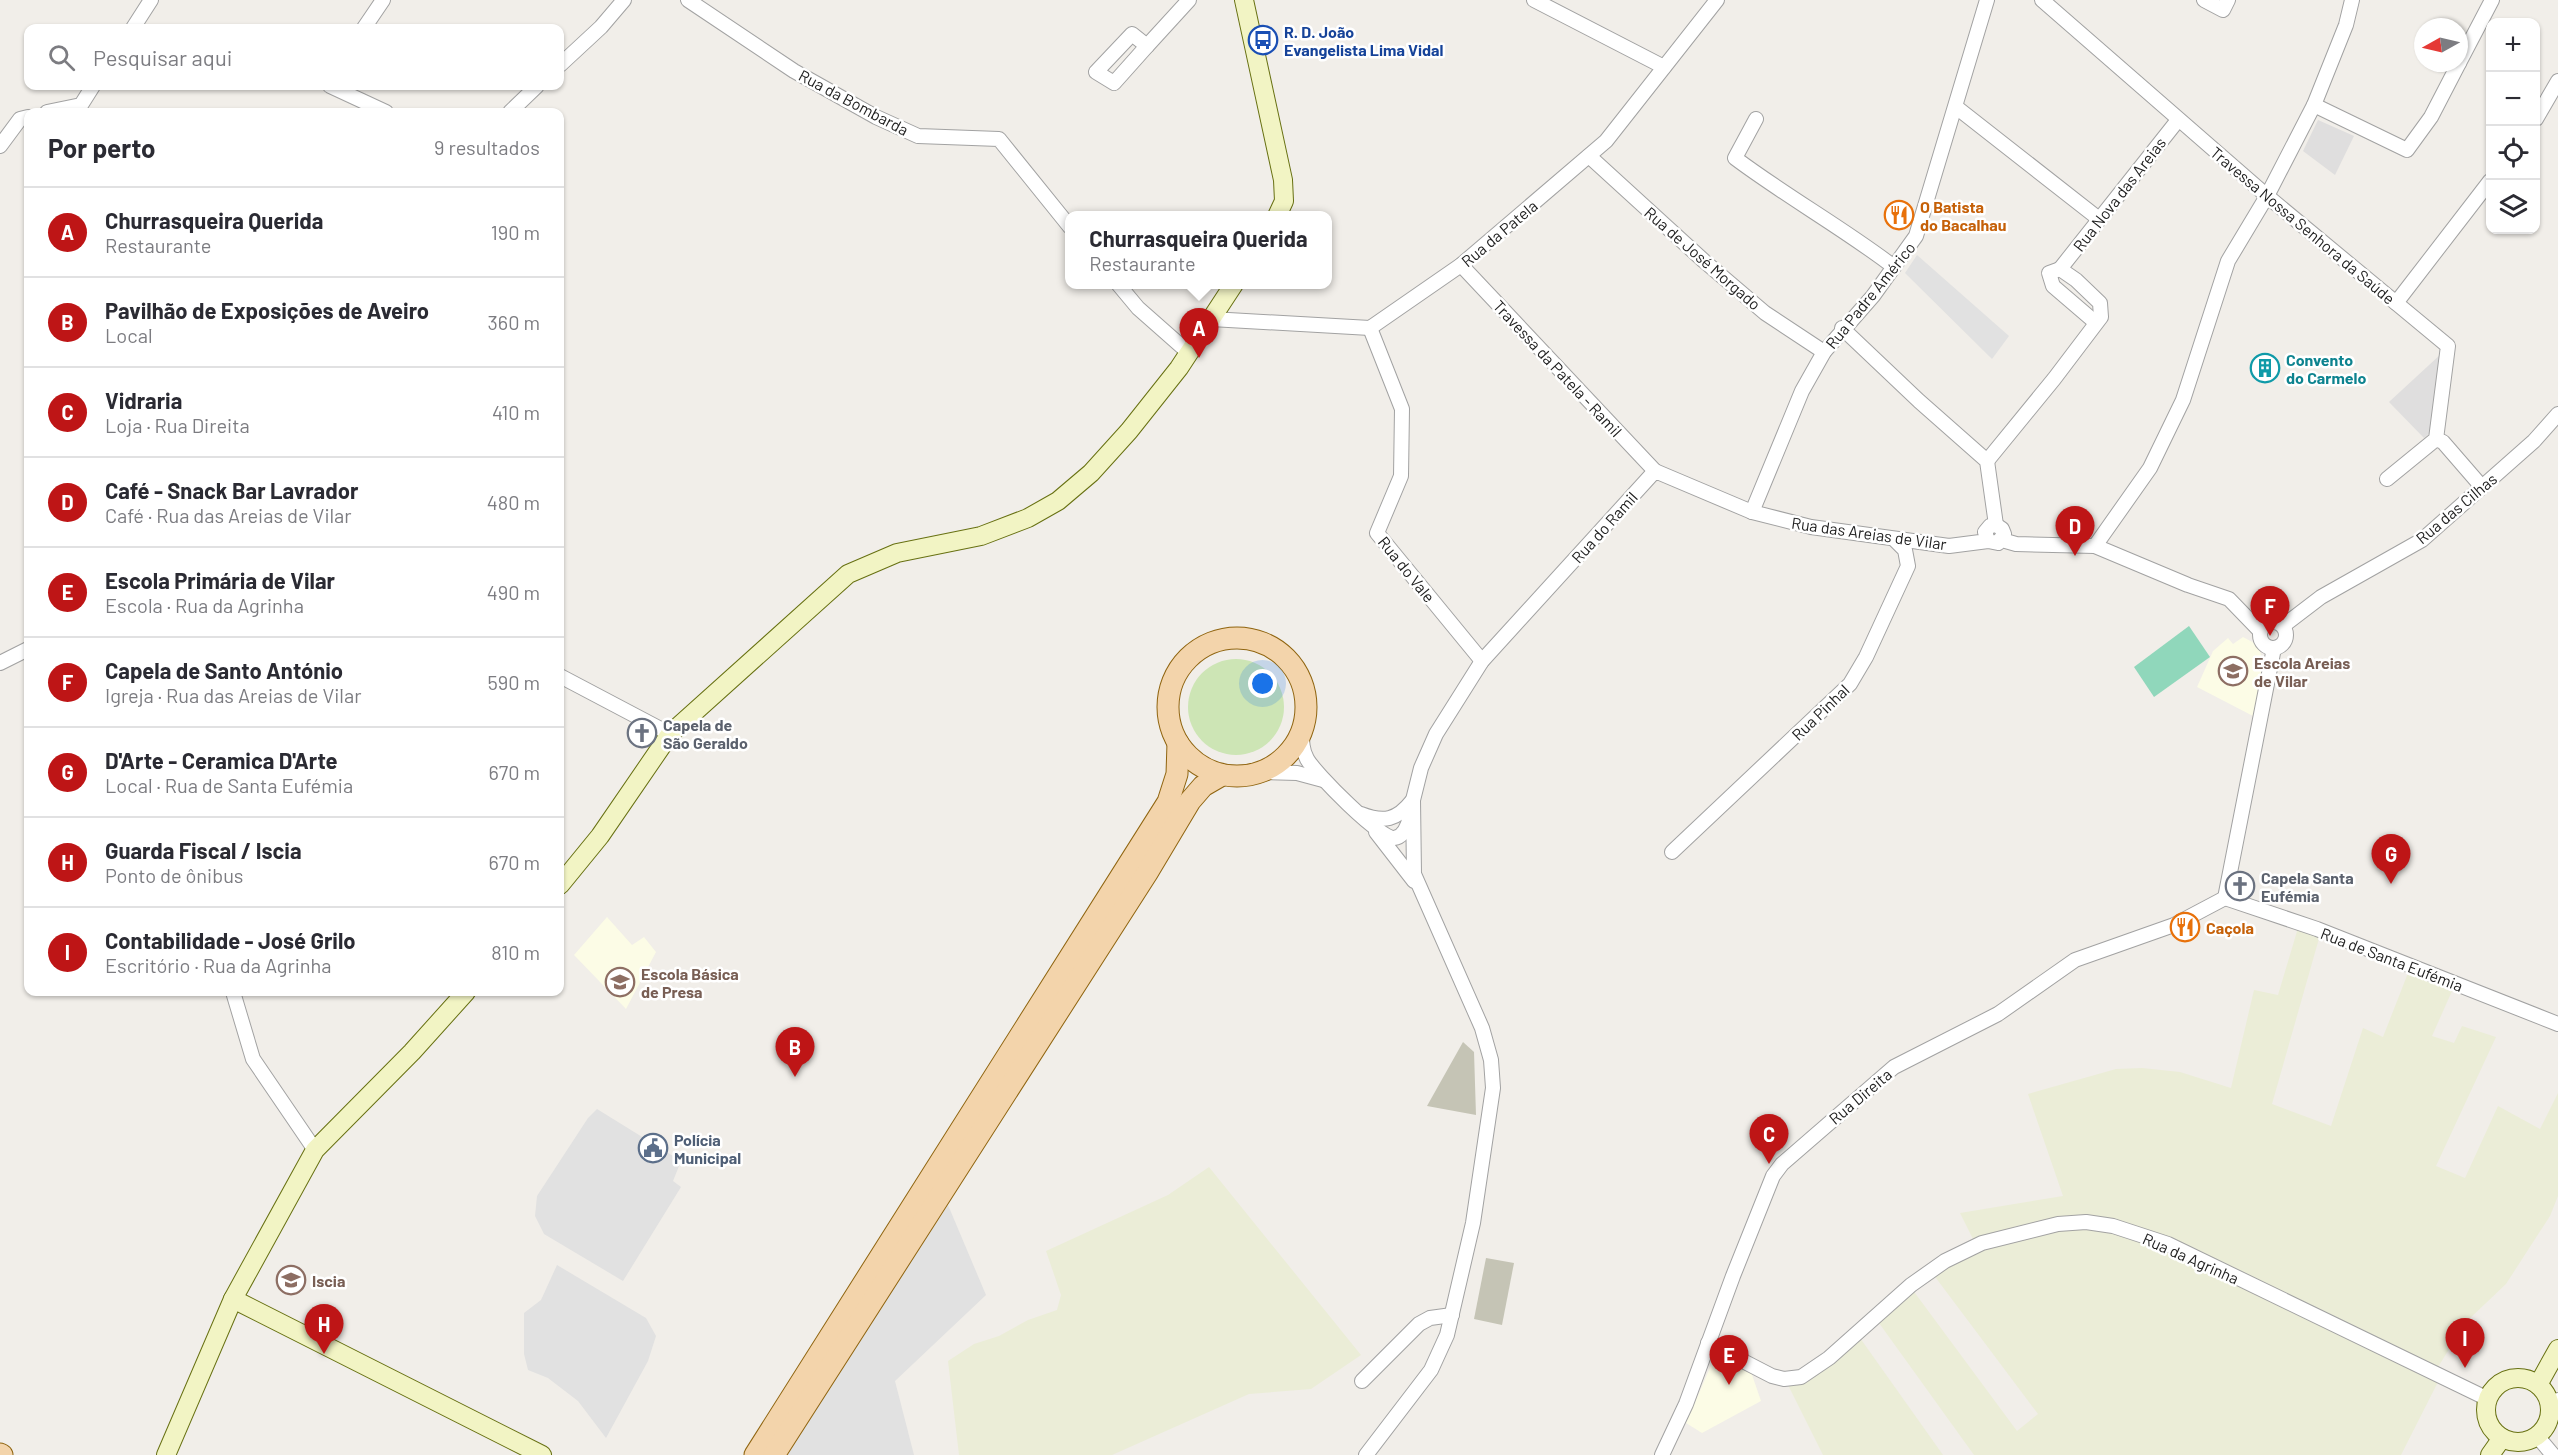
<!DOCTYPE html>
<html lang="pt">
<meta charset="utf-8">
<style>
:root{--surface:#fff;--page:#f2f2f3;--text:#2b2b33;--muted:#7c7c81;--line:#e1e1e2;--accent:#be1516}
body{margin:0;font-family:Barlow,sans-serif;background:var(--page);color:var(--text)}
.controls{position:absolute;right:18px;top:18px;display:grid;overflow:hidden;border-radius:12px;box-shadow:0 2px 4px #0004}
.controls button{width:54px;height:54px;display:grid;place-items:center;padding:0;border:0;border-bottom:2px solid var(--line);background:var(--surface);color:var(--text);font:30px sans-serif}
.compass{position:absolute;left:2414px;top:18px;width:54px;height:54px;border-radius:50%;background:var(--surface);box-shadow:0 2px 4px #0004;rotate:262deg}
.you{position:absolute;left:1263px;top:684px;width:21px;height:21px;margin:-15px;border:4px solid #fff;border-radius:50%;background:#1a73e8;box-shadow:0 0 0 9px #1a73e833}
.badge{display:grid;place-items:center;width:39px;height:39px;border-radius:50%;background:var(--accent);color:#fff;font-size:20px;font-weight:700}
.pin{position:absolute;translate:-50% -50px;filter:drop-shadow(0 2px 3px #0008)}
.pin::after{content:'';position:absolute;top:32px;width:21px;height:18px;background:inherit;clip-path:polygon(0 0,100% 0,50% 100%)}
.popup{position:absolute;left:1065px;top:211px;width:267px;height:78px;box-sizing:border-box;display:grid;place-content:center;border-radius:12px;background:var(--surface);filter:drop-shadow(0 2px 4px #0005);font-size:20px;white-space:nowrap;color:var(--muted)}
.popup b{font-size:22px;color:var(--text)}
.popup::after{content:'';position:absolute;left:50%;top:100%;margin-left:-12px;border:12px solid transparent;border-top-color:var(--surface)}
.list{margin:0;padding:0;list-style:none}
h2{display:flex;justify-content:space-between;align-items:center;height:78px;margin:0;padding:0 24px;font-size:26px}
h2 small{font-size:20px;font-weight:400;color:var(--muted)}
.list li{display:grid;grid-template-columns:39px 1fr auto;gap:18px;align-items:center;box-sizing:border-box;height:90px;padding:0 24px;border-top:2px solid var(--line)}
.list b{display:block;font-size:22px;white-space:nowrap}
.list p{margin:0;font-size:20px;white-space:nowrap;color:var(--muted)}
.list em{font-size:20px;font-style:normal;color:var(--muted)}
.icon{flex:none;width:33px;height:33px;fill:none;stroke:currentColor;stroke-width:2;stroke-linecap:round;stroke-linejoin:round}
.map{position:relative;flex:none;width:2558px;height:1455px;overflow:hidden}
.search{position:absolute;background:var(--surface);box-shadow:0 2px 4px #0004;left:24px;top:24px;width:540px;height:66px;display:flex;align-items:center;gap:15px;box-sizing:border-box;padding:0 21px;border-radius:12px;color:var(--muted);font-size:22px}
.panel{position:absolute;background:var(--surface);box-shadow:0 2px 4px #0004;left:24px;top:108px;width:540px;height:888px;border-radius:12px}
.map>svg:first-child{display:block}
</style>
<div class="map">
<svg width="2558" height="1455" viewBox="0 0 2558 1455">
<rect width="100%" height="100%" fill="#f1eee9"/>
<!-- residential -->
<g fill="#dfdede">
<polygon points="2318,120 2354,136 2335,175 2303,151"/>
<polygon points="2441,354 2432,431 2424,438 2389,402"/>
</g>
<!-- education -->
<g fill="#fcfce6">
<polygon points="2243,637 2258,645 2264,665 2253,716 2197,687 2213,651 2228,638 2233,644"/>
<polygon points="607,917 632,945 644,937 656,952 626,1009 574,955"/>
<polygon points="1716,1354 1750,1369 1761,1401 1702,1433 1686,1423"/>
</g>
<!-- construction -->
<g fill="#c5c4b5">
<polygon points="1463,1042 1474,1052 1476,1115 1427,1106"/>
<polygon points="1486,1258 1514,1263 1502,1325 1474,1319"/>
</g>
<!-- farmland -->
<g fill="#ebedd7">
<polygon points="2298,928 2320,935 2272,1104 2331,1126 2363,1028 2383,1037 2408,973 2452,991 2432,1036 2454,1043 2462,1026 2496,1037 2436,1166 2465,1178 2498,1106 2540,1129 2558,1093 2558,1196 2550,1216 2506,1284 2466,1322 2438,1367 2101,1218 2071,1216 2017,1226 1974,1241 1960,1213 2063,1196 2028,1094 2116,1069 2142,1068 2180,1072 2231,1088 2254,990 2278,995"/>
<polygon points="1209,1167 1361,1355 1311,1389 1249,1394 1112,1455 959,1455 948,1361 974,1344 999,1336 1028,1320 1057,1310 1061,1295 1046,1251 1168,1195"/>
<polygon points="2078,1228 2114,1231 2160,1249 2439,1380 2401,1455 1974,1455 1879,1323 1912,1289 2017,1431 2038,1414 1933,1274 1971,1253 2056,1229"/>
<polygon points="1860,1338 1943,1455 1823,1455 1788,1385"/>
</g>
<!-- grass -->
<circle fill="#cde5b5" cx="1236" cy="707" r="48"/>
<!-- pitch -->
<polygon fill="#90d7bb" points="2189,626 2210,657 2154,697 2134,667"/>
<!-- parking -->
<g fill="#e1e1e1">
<polygon points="1917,255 2009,336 1992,359 1905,273"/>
<polygon points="597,1109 681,1161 673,1181 681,1187 623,1281 544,1234 535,1216 537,1196 588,1118"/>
<polygon points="948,1205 986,1295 895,1381 914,1455 784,1455"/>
<polygon points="557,1265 646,1318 656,1336 648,1361 606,1438 578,1401 548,1378 528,1370 524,1354 524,1313 541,1300"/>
</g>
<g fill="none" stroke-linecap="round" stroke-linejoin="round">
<!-- street casing -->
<g stroke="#a2a2a2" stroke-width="16">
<g id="street">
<polyline points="688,0 794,71 876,117 918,136 999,139 1070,227"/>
<polyline points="1534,0 1664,67"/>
<polyline points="2042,0 2267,196 2448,346 2436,439 2387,479"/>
<polyline points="2204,0 2223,10 2228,0"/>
<polyline points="133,28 151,0"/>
<polyline points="364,28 383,0"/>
<polygon points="1132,34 1147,46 1114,83 1096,72"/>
<polyline points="1147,46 1189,0"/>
<polyline points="2459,63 2492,0"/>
<polyline points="560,65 601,27 624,0"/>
<polyline points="330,86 386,112"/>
<polyline points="2314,105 2407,150 2431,117 2459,63"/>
<polyline points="1956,107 2099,219"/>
<polyline points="47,112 81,105 93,86"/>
<polyline points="510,112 537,86"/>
<path d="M1756,119L1735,158C1787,197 1843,228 1894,267"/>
<polyline points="2536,119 2558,81"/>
<polyline points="0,146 20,119 28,117"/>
<polyline points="1589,156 1704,261 1765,313 1824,352"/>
<polyline points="1461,265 1655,471"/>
<polyline points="2060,269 2049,273 2053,286 2095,322"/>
<polyline points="1118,284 1138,308 1189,353"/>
<polyline points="2396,303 2490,181"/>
<polyline points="1211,319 1370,328 1461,265 1606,141 1717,0"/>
<polyline points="1370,328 1402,409 1401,476 1377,533 1482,661"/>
<polyline points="1842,328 1919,401 1987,461 1996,525"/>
<polyline points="2436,439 2443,442 2482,487"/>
<polyline points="1987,461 2054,379 2101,317 2100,303 2076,280 2060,269 2178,120"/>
<polyline points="1752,512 1802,391 1824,352 1873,296 1916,236 1987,0"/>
<polyline points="2002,540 2016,544 2095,546 2188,585 2229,599 2260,631"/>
<polyline points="2095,546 2150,468 2183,400 2228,261 2267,196 2314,105 2346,25 2352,0"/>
<circle cx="2273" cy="635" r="13"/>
<polyline points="2283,626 2321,597 2422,540 2534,441 2558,414"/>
<polyline points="0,663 28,649"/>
<polyline points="560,676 670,734"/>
<path d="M1302,732C1302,741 1302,750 1307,759C1314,772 1381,840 1394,838C1404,837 1408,825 1410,817"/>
<polyline points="1260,772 1297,773 1323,780"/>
<path d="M1361,814C1384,823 1397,820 1412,801"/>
<polyline points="1376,832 1414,881"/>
<polyline points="1672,852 1850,684 1866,657 1908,566 1905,550 1895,540"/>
<polyline points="2225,898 2317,929 2558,1024"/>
<polyline points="2225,898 2274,648"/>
<polyline points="233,992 253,1059 315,1150"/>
<polyline points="1708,1343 1772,1376 1784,1379 1801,1377 1829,1358 1911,1285 1945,1261 1982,1243 2058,1224 2086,1222 2113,1226 2168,1244 2488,1399"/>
<polyline points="1362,1381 1419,1324 1430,1318 1452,1315"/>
<polyline points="2549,1404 2558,1400"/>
<polyline points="2537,1436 2553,1455"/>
<polyline points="1366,1455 1431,1370 1447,1335 1473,1223 1493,1088 1491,1060 1482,1028 1414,874 1413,800 1421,768 1436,734 1482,661 1655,471 1752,512 1811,527 1949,546 1988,541 1998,543 2004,534 2002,529 1996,525 1990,526 1985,532 1988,541"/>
<polyline points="1662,1455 1686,1404 1733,1276 1773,1176 1782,1164 1894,1067 1998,1014 2075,960 2174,925 2225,898"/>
</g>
</g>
<!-- secondary casing -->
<g stroke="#677011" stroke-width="20">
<g id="secondary">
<polyline points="1244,0 1283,180 1284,201 1277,216"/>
<polyline points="560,885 600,836 670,734 848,574 897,553 981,536 1028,518 1058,501 1091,473 1129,431 1179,368 1234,284"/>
<polyline points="233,1299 542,1455"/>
<circle cx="2518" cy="1410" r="32"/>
<polyline points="2538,1385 2558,1349"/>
<polyline points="166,1455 233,1299 315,1150 412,1052 466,992"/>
<polyline points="2490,1455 2502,1438"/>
</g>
</g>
<!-- primary casing -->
<g stroke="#8f640f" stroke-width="23">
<g id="primary">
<circle cx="1237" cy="707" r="69"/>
<polyline points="0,1454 2,1455"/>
<polyline points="755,1455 1168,802 1177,774 1178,743"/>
<polyline points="774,1455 1147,873 1190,801 1203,786 1222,775"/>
</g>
</g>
<!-- street -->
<use href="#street" stroke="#fff" stroke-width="14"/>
<!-- secondary -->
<use href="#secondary" stroke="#f2f4c4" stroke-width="18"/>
<!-- primary -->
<use href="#primary" stroke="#f3d4ab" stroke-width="21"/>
</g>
<!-- icons -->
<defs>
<g id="bus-ring" transform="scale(1.5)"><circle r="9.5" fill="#fff" stroke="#1a4fb4" stroke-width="1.5"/><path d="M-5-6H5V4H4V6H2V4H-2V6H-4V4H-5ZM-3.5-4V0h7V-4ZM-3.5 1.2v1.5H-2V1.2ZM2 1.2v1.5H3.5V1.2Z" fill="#1a4fb4"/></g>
<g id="restaurant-ring" transform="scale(1.5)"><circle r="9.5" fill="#fff" stroke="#e8710a" stroke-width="1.5"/><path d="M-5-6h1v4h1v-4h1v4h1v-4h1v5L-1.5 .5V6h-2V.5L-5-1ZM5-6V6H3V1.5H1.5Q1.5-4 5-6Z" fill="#e8710a"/></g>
<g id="building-ring" transform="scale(1.5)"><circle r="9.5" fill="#fff" stroke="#0f9aa8" stroke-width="1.5"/><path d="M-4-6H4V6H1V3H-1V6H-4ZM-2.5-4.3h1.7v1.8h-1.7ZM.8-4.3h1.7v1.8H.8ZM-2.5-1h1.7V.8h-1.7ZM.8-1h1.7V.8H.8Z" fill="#0f9aa8"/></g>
<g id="school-ring" transform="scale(1.5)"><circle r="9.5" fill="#fff" stroke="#8d6e63" stroke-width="1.5"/><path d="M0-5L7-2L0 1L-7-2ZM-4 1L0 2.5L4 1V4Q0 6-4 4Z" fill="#8d6e63"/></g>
<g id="church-ring" transform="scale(1.5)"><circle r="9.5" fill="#fff" stroke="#6b7280" stroke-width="1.5"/><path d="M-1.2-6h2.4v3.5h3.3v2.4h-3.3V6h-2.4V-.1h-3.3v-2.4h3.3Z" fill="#6b7280"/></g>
<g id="civic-ring" transform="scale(1.5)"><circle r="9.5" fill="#fff" stroke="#5c6f8a" stroke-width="1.5"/><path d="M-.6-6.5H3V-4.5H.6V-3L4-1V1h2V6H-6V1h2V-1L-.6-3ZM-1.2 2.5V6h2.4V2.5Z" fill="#5c6f8a"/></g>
<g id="university-ring" transform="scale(1.5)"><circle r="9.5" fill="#fff" stroke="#8d6e63" stroke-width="1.5"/><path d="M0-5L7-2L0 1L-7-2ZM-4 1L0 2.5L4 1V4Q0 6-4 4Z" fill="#8d6e63"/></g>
</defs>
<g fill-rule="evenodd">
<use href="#bus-ring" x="1263" y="40"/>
<use href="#restaurant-ring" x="1899" y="215"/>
<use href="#building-ring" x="2265" y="368"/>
<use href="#school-ring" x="2233" y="671"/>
<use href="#church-ring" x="642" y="733"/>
<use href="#church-ring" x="2240" y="886"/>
<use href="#restaurant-ring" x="2185" y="927"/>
<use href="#school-ring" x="620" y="982"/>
<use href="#civic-ring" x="653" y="1148"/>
<use href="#university-ring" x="291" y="1280"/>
</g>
<g text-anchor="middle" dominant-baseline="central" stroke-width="5" stroke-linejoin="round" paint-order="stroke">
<!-- transit labels -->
<g font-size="16" font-weight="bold" fill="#164399" stroke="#fff" text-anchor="start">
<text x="1284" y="31">R. D. João<tspan x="1284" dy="18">Evangelista Lima Vidal</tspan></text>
</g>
<!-- street labels -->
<g font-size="16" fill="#212121" stroke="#fff">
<text transform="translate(854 102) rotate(28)">Rua da Bombarda</text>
<text transform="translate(2119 194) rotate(-52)">Rua Nova das Areias</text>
<text transform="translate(2303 225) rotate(40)">Travessa Nossa Senhora da Saúde</text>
<text transform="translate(1499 233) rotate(-40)">Rua da Patela</text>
<text transform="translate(1703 258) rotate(41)">Rua de José Morgado</text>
<text transform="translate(1870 295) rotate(-51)">Rua Padre Américo</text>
<text transform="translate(1558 368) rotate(47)">Travessa da Patela - Ramil</text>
<text transform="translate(2456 508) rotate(-40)">Rua das Cilhas</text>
<text transform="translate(1604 527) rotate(-48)">Rua do Ramil</text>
<text transform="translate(1869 533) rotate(8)">Rua das Areias de Vilar</text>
<text transform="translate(1407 569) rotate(51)">Rua do Vale</text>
<text transform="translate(1820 712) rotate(-44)">Rua Pinhal</text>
<text transform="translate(2392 959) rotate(21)">Rua de Santa Eufémia</text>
<text transform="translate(1860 1096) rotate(-40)">Rua Direita</text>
<text transform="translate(2191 1258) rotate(24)">Rua da Agrinha</text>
</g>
<!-- food labels -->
<g font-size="16" font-weight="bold" fill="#c56008" stroke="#fff" text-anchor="start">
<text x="1920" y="206">O Batista<tspan x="1920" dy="18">do Bacalhau</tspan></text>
<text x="2206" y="927">Caçola</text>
</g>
<!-- culture labels -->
<g font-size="16" font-weight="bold" fill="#0d838f" stroke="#fff" text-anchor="start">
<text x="2286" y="359">Convento<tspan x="2286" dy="18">do Carmelo</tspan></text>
</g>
<!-- education labels -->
<g font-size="16" font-weight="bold" fill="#785e54" stroke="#fff" text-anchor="start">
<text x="2254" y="662">Escola Areias<tspan x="2254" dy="18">de Vilar</tspan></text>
<text x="641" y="973">Escola Básica<tspan x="641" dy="18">de Presa</tspan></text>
<text x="312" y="1280">Iscia</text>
</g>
<!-- worship labels -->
<g font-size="16" font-weight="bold" fill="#5b616d" stroke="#fff" text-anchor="start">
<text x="663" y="724">Capela de<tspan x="663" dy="18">São Geraldo</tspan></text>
<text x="2261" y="877">Capela Santa<tspan x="2261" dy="18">Eufémia</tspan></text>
</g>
<!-- service labels -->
<g font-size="16" font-weight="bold" fill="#4e5e75" stroke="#fff" text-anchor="start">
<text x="674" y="1139">Polícia<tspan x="674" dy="18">Municipal</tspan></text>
</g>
</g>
</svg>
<div class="controls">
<button>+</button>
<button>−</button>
<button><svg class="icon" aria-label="locate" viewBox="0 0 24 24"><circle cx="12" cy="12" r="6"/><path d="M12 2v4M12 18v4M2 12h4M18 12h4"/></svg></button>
<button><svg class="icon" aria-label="layers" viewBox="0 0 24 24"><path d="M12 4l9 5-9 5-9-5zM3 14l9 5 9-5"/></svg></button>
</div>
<svg class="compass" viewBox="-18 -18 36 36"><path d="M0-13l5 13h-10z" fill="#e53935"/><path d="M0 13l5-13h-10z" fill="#7c7c81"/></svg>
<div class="you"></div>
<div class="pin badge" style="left:1199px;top:358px">A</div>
<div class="popup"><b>Churrasqueira Querida</b>Restaurante</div>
<div class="pin badge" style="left:795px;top:1077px">B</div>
<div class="pin badge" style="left:1769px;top:1164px">C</div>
<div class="pin badge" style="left:2075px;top:556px">D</div>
<div class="pin badge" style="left:1729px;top:1385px">E</div>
<div class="pin badge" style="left:2270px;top:636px">F</div>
<div class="pin badge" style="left:2391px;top:884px">G</div>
<div class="pin badge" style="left:324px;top:1354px">H</div>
<div class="pin badge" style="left:2465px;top:1368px">I</div>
<div class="search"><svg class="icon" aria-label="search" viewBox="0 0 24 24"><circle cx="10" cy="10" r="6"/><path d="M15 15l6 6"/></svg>Pesquisar aqui</div>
<section class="panel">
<h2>Por perto<small>9 resultados</small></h2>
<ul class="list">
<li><span class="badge">A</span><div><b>Churrasqueira Querida</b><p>Restaurante</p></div><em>190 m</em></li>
<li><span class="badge">B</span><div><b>Pavilhão de Exposições de Aveiro</b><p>Local</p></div><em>360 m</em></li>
<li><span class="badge">C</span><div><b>Vidraria</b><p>Loja · Rua Direita</p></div><em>410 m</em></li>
<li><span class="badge">D</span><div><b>Café - Snack Bar Lavrador</b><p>Café · Rua das Areias de Vilar</p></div><em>480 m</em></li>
<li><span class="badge">E</span><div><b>Escola Primária de Vilar</b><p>Escola · Rua da Agrinha</p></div><em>490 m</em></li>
<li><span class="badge">F</span><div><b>Capela de Santo António</b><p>Igreja · Rua das Areias de Vilar</p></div><em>590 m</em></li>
<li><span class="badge">G</span><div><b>D'Arte - Ceramica D'Arte</b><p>Local · Rua de Santa Eufémia</p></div><em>670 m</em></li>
<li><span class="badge">H</span><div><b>Guarda Fiscal / Iscia</b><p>Ponto de ônibus</p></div><em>670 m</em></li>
<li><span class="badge">I</span><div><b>Contabilidade - José Grilo</b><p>Escritório · Rua da Agrinha</p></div><em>810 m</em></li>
</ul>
</section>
</div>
